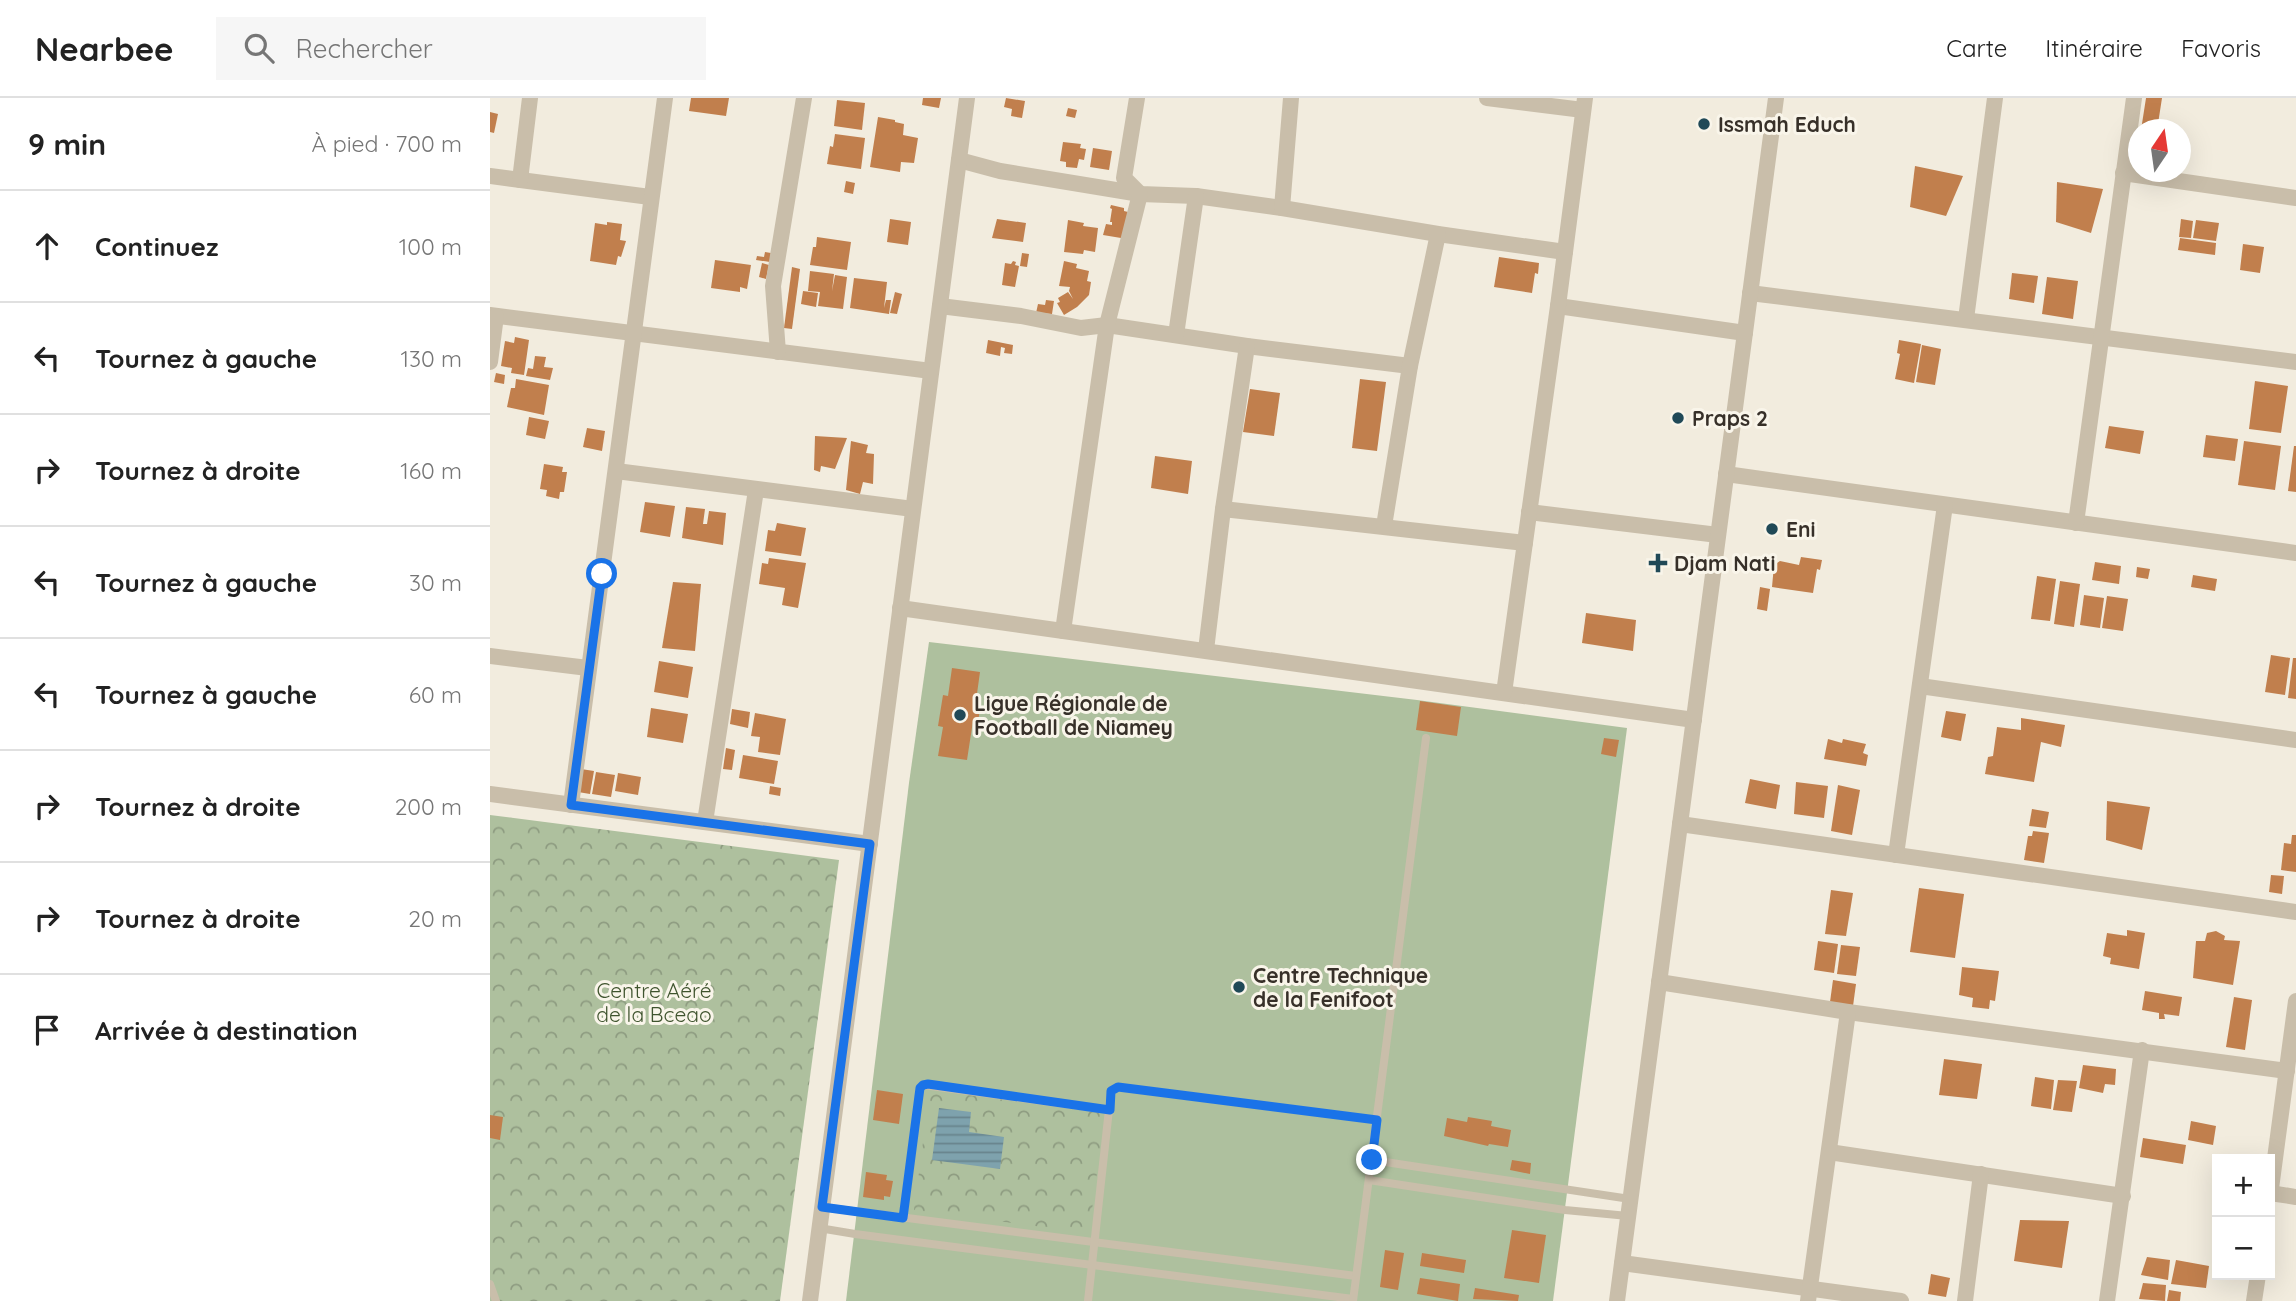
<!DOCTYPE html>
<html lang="fr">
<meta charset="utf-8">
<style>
:root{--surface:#fff;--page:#f6f6f6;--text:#222;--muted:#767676;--line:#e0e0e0}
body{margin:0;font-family:Quicksand,sans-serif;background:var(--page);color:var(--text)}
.controls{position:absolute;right:21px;bottom:21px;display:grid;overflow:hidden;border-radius:0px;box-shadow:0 7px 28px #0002}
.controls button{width:63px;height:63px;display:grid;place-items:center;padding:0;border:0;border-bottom:2px solid var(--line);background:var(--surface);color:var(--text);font:35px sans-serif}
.compass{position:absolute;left:1638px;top:21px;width:63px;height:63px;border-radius:50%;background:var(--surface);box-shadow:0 7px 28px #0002;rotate:13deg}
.stop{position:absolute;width:21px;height:21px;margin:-16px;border:5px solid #1a73e8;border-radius:50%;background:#fff}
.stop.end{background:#1a73e8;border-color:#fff;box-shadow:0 2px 7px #0008}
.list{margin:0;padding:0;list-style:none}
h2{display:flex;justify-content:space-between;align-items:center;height:91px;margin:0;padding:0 28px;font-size:30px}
h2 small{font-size:23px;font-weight:400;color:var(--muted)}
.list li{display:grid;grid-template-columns:46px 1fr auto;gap:21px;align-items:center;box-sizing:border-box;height:112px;padding:0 28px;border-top:2px solid var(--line)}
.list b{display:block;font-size:26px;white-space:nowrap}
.list em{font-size:23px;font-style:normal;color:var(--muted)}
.icon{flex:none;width:38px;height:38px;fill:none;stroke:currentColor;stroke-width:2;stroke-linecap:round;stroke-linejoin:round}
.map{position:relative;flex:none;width:1806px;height:1203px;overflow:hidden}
header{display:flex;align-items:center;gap:42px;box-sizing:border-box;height:98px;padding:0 35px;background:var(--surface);border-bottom:2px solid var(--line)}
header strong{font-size:33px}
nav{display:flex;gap:38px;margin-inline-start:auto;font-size:24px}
.search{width:490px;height:63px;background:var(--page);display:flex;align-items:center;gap:18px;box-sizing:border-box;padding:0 24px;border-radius:0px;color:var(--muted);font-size:26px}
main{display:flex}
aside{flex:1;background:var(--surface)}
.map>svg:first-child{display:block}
</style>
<header>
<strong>Nearbee</strong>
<div class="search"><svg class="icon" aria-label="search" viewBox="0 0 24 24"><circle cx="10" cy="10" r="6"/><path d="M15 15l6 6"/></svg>Rechercher</div>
<nav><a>Carte</a><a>Itinéraire</a><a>Favoris</a></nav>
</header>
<main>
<aside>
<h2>9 min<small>À pied · 700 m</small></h2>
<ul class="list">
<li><svg class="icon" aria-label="ahead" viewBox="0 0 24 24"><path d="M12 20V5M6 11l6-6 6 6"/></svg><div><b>Continuez</b></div><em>100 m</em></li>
<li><svg class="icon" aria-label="left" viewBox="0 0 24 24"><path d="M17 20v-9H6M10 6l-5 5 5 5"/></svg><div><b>Tournez à gauche</b></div><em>130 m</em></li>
<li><svg class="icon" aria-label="right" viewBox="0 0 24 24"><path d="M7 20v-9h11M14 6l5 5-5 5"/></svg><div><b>Tournez à droite</b></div><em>160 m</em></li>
<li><svg class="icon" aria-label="left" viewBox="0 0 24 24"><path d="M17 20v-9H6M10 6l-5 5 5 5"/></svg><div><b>Tournez à gauche</b></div><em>30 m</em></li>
<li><svg class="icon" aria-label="left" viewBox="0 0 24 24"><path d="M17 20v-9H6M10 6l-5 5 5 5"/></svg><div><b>Tournez à gauche</b></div><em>60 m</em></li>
<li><svg class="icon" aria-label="right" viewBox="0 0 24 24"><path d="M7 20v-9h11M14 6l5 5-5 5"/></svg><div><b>Tournez à droite</b></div><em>200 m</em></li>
<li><svg class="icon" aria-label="right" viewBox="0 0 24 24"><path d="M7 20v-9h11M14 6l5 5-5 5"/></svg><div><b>Tournez à droite</b></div><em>20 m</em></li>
<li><svg class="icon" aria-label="arrive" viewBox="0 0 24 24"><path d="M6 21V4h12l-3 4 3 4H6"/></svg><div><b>Arrivée à destination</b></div></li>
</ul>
</aside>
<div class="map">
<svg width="1806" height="1203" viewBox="0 0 1806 1203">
<defs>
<pattern id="park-crowns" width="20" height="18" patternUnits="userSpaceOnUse" patternTransform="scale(1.75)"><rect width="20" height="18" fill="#aec09e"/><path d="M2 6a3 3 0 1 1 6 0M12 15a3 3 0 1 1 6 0" fill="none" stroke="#8e9c81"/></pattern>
<pattern id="water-rules" width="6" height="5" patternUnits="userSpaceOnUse" patternTransform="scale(1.75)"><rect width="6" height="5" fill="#7ea2ad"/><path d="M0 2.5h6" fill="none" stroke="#68848d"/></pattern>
</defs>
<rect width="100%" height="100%" fill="#f2ecde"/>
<!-- grass -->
<polygon fill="#aec09e" points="439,544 927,602 1137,630 1063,1203 356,1203 419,685"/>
<!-- park -->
<g fill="url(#park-crowns)">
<polygon points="0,717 349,762 290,1203 0,1203"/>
<polygon points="440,991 615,1014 599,1135 424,1112"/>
</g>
<!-- water -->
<polygon fill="url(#water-rules)" points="449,1010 481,1014 479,1034 514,1039 510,1071 442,1062"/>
<!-- building -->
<g fill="#c17f4d">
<polygon points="201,0 239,0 236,18 199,13"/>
<polygon points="433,0 451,0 449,10 432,7"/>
<polygon points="516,0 535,3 532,20 521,18 522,11 514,9"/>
<polygon points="1656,0 1672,0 1667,32 1651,32"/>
<polygon points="347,2 375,5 372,32 344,28"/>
<polygon points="578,10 587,12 585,20 576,18"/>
<polygon points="0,14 8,16 4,35 0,34"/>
<polygon points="388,19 405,22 405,24 414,26 413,37 428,40 424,65 411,64 410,74 380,69"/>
<polygon points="345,36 375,40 371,71 337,66 340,48 343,49"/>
<polygon points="573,44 591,46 590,50 596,51 594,62 589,61 587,70 576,69 576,64 570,63"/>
<polygon points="603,50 622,53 619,72 600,69"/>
<polygon points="1425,68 1473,78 1456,118 1420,109"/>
<polygon points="356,83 365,85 363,96 354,94"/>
<polygon points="1567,84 1613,91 1601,135 1566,124"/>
<polygon points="621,107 634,110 634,113 642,115 637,141 613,137 616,126 622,127 622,124 620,124 622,111 620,110"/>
<polygon points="400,121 421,124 418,147 397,144"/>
<polygon points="507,121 536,125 533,144 502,140"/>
<polygon points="1691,121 1703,123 1701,140 1689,139"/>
<polygon points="578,122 594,125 593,128 608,130 605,154 594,152 593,156 574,154"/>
<polygon points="1706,122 1729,125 1726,143 1703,140"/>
<polygon points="117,124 132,126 130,142 136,143 131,159 128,158 126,167 100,163 105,125 117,127"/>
<polygon points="327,139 361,144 357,172 320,167 323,149 326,149"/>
<polygon points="1690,140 1726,145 1725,157 1688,152"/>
<polygon points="1753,146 1774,149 1770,175 1750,172"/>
<polygon points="275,154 281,155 280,164 266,162 267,158 274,159"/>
<polygon points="532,155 539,156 537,169 530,168"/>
<polygon points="1009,159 1049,165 1048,176 1045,175 1042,195 1004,189"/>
<polygon points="225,162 261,167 257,191 250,189 250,194 221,190"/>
<polygon points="523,163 526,164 525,167 529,168 525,189 512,187 515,165 521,166"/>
<polygon points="574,163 587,166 586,170 599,173 597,183 601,184 599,197 587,209 574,217 567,205 570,204 568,200 578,194 583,201 579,193 580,189 569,188"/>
<polygon points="272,165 279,167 276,181 269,179"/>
<polygon points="302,169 310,171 302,231 294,230"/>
<polygon points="320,173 344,176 342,193 345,177 357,179 353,211 328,208 330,194 318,193"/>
<polygon points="1522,175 1548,178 1544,205 1519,201"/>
<polygon points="1557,179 1588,183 1583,221 1552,216"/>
<polygon points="364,180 397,184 394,210 396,202 401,202 399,216 360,210"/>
<polygon points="313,193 328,195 326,209 311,206"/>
<polygon points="405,194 412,196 407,216 400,215"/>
<polygon points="556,202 564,203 562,216 546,215 548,206 555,207"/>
<polygon points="25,239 39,242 34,277 21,275 22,270 11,268 15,243 24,245"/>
<polygon points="498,242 523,247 522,256 514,255 515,250 511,249 510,258 496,255"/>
<polygon points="1409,242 1431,246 1424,285 1405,281 1410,256 1407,255"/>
<polygon points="1432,247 1451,251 1445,287 1426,284"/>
<polygon points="45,258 56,259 54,269 63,270 60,282 36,278 38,270 43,271"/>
<polygon points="6,275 15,277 14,286 4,284"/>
<polygon points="26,281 59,287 54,317 17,309 21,290 25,290"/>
<polygon points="870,281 896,284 887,353 862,350"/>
<polygon points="1765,283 1798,288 1791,335 1759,331"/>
<polygon points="760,291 790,295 784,338 753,334"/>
<polygon points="39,319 59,323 55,341 36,337"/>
<polygon points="1619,328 1654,333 1650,356 1615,350"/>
<polygon points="97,330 115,333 112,353 93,349"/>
<polygon points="1716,337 1748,341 1745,363 1713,359"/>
<polygon points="325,338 357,340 345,371 331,368 330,374 324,372"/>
<polygon points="361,343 378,347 376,355 384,356 383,386 373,384 370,396 356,392"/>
<polygon points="1754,343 1791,348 1785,392 1748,387"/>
<polygon points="1804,348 1806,348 1806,394 1798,393"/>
<polygon points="665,358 702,363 698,396 661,390"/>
<polygon points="54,366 73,369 72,374 77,374 74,394 70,394 69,401 56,398 57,392 50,391"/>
<polygon points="155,404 185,408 180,439 150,434"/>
<polygon points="196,409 215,411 213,426 217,426 219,413 236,415 233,447 192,440"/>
<polygon points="287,425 316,430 311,458 275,453 278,432 285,433"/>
<polygon points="1311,459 1332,462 1330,472 1327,471 1323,495 1282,489 1284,467 1290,463 1309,467"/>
<polygon points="279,460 316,465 308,510 292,507 295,490 269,486 272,465 278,466"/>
<polygon points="1605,464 1631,468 1629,486 1602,482"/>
<polygon points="1647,469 1660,471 1658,481 1646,479"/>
<polygon points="1703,477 1727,481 1725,493 1701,489"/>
<polygon points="1547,478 1566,481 1560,523 1541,521"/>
<polygon points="1570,483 1590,486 1584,529 1564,526"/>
<polygon points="183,484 211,486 205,553 172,550"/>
<polygon points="1270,489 1280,491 1277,513 1267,511"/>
<polygon points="1594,497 1614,500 1610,530 1590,527"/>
<polygon points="1617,498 1638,501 1633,533 1612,530"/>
<polygon points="1096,515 1146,522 1143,553 1092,545"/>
<polygon points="1781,557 1800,560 1795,597 1775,594"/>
<polygon points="1803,560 1806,560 1806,601 1798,600"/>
<polygon points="169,563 203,569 198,600 164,594"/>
<polygon points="462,570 490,574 485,610 490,611 488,624 483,623 477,662 448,658 453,629 448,628 453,597 458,598"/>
<polygon points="930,603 971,609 967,638 926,632"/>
<polygon points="161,610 198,616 193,645 157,639"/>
<polygon points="242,611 260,614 258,630 240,626"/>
<polygon points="1456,613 1476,616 1471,643 1451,639"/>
<polygon points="265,615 296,621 290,657 268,654 270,639 261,638"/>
<polygon points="1531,620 1575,627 1571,649 1551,644 1544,684 1495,676 1498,659 1503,658 1507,629 1531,632"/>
<polygon points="1114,640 1129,642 1126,659 1111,656"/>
<polygon points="1338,641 1352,645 1353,641 1376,646 1373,655 1378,657 1376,668 1334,661"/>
<polygon points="236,650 245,652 242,672 233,671"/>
<polygon points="253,657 288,663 284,686 249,680"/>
<polygon points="91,671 104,673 100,696 88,694"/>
<polygon points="106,674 125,677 121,699 102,696"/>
<polygon points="128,675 151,679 148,697 125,693"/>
<polygon points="1260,681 1290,687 1286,711 1255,705"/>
<polygon points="1306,684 1338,688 1334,720 1304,716"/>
<polygon points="1348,687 1370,692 1362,737 1341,733"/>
<polygon points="280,688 291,690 290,698 279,696"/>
<polygon points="1617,703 1660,709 1652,752 1616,742"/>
<polygon points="1542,711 1559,714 1556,730 1539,728"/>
<polygon points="1543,733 1559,735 1554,765 1534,762 1538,738 1542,738"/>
<polygon points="1802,737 1806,737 1806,774 1791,772 1794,745 1801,746"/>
<polygon points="1781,777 1794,778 1792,796 1779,794"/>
<polygon points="1429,790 1474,796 1465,860 1420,854"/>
<polygon points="1341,792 1363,795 1356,838 1335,836"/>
<polygon points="1637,832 1655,835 1649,871 1620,866 1621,860 1613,858 1617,835 1637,838"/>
<polygon points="1726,833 1735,838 1734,842 1750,843 1743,887 1703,880 1706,843 1715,843 1717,835"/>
<polygon points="1328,843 1348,846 1344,875 1324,872"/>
<polygon points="1351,847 1370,849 1366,878 1347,876"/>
<polygon points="1472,869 1509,873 1505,903 1500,902 1499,911 1482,909 1483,900 1469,897"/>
<polygon points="1343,882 1366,886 1363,908 1340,904"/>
<polygon points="1655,893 1692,899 1689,918 1674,916 1675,921 1669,921 1669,915 1652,912"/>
<polygon points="1744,899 1762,902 1755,952 1736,949"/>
<polygon points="1454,961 1492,966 1487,1001 1449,997"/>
<polygon points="1593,967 1626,971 1625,987 1615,986 1613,995 1589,990"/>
<polygon points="1545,979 1564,982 1561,1011 1541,1008"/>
<polygon points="1568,982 1587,983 1582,1014 1563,1012"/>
<polygon points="387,992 413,996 409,1026 383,1022"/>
<polygon points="0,1017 13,1019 10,1042 0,1040"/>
<polygon points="978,1019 1002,1023 1001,1028 1021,1032 1018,1049 999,1046 998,1048 954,1038 957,1020 977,1024"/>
<polygon points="1701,1023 1726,1028 1723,1047 1698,1042"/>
<polygon points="1653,1040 1696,1047 1693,1066 1650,1059"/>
<polygon points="1022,1062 1041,1065 1040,1076 1020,1072"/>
<polygon points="376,1074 397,1077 396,1082 403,1083 400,1099 394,1098 394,1102 373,1099"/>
<polygon points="1530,1122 1579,1123 1572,1170 1524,1163"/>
<polygon points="1022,1132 1056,1137 1049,1185 1014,1180"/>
<polygon points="895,1152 914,1155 908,1192 890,1189"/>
<polygon points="932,1155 976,1162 974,1175 930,1168"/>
<polygon points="1657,1159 1680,1162 1678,1182 1651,1177"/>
<polygon points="1686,1162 1719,1168 1716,1190 1681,1186"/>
<polygon points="1441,1176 1460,1180 1456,1199 1438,1196"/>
<polygon points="930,1180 970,1186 968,1203 927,1196"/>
<polygon points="1653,1185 1676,1187 1675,1203 1649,1201"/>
<polygon points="985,1190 1029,1197 1028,1203 983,1201"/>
<polygon points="1679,1192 1691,1194 1690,1203 1677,1203"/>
</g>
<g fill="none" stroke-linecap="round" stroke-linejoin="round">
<!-- lane -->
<g stroke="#c9beaa" stroke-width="8">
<polyline points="882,1062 1140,1101"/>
<polyline points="879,1082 1075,1112 1138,1118"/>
<polyline points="332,1109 866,1178"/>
<polyline points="413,1120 430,990 433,987 620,1012"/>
<polyline points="329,1130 365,1136 863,1201"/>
<polyline points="0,1186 6,1203"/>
<polyline points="598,1203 621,993 628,989 887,1022"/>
<polyline points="863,1203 936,640"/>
</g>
<!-- street -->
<g stroke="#c9beaa" stroke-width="16">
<polyline points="997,0 1093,12"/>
<polyline points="469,62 510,73 650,96 706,98 792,110 948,136 1075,154"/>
<polyline points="1633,75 1806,100"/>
<polyline points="0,78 160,99"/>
<polyline points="30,82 40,0"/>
<polyline points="792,110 801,0"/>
<polyline points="1260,195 1806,264"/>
<polyline points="450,208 531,218 591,230 617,227 757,248 920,268"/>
<polyline points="1068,208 1255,235"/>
<polyline points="0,217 441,273"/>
<polyline points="1476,221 1505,0"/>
<polyline points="686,237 706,98"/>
<polyline points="288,254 283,188 314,0"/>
<polyline points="0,264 6,218"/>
<polyline points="126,373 423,411"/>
<polyline points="1236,376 1806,455"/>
<polyline points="733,411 1035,445"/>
<polyline points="1039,414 1228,437"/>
<polyline points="1586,425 1644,0"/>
<polyline points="894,428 920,268 948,136"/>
<polyline points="410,510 1204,622"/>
<polyline points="573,533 617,227 650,96 634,80 647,0"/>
<polyline points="716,552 733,411 757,248"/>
<polyline points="0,558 98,570"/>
<polyline points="1430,588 1806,642"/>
<polyline points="1014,595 1068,208 1095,0"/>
<polyline points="0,696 380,746"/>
<polyline points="81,707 175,0"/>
<polyline points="215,724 266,392"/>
<polyline points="1190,726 1806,814"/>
<polyline points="1406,757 1455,407"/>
<polyline points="1169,884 1358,914 1797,973"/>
<polyline points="1339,1054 1633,1098"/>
<polyline points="1780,1095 1806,1099"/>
<polyline points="1780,1098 1806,903"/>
<polyline points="1132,1165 1411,1203"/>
<polyline points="320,1203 477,0"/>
<polyline points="1127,1203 1286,0"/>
<polyline points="1318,1203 1358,914"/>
<polyline points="1475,1203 1491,1076"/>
<polyline points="1617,1203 1652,952"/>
<polyline points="1764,1203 1768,1177"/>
</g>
</g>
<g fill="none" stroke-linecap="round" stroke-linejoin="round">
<!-- route -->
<polyline stroke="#1a73e8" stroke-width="9" points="112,476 81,707 380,746 332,1109 413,1120 430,990 433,987 438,986 620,1012 621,993 628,989 887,1022 882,1062"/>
</g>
<!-- markers -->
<g fill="#204957" stroke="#f9f5ea" stroke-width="2.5">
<circle cx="1214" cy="26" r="7"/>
<circle cx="1188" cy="320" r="7"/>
<circle cx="1282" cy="431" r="7"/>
<path d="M1164.5 454.5h7v7h7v7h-7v7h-7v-7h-7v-7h7z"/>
<circle cx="470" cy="617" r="7"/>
<circle cx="749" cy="889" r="7"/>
</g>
<g text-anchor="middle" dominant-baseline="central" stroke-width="6" stroke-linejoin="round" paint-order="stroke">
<!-- poi labels -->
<g font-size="21" font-weight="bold" fill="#373029" stroke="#f9f5ea" text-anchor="start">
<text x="1228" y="26">Issmah Educh</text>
<text x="1202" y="320">Praps 2</text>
<text x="1296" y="431">Eni</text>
<text x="1184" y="465">Djam Nati</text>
<text x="484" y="605">Ligue Régionale de<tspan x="484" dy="24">Football de Niamey</tspan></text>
<text x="763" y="877">Centre Technique<tspan x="763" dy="24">de la Fenifoot</tspan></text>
</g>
<!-- park labels -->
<g font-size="21" fill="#3f542e" stroke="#f9f5ea">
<text x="164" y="892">Centre Aéré<tspan x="164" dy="24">de la Bceao</tspan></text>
</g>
</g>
</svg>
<div class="controls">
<button>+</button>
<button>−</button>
</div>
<svg class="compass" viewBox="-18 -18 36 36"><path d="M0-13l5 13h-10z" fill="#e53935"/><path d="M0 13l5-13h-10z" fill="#767676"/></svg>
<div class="stop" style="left:112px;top:476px"></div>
<div class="stop end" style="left:882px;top:1062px"></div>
</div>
</main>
